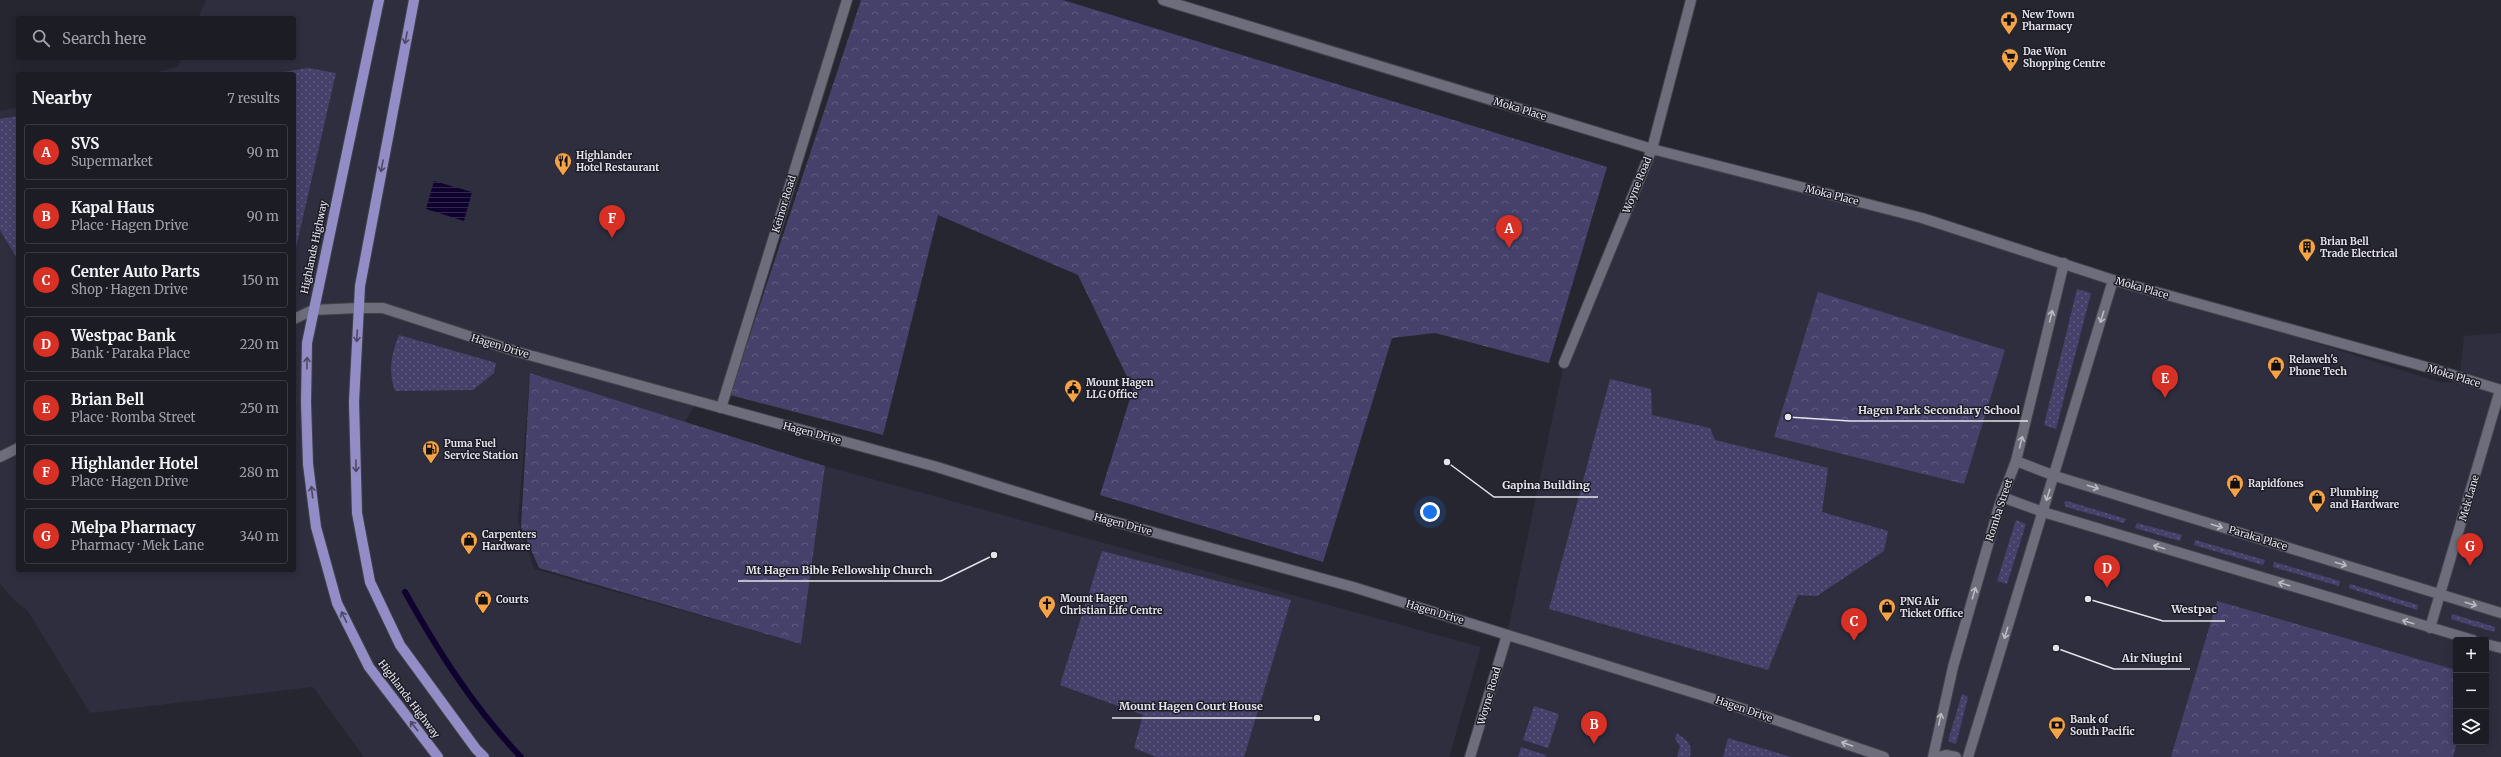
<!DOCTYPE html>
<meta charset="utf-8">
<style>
:root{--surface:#1c1c25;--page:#25252d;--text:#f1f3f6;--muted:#a0a1a7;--line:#3a3a42;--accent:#d93025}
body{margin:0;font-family:Merriweather,serif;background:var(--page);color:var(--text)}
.controls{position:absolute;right:12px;bottom:12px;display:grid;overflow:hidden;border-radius:4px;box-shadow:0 2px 10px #0003}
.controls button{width:36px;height:36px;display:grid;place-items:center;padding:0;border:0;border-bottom:1px solid var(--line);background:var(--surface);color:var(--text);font:20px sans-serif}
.you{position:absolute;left:1430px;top:512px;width:14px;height:14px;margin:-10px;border:3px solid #fff;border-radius:50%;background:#1a73e8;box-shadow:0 0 0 6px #1a73e833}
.badge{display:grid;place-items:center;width:26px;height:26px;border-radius:50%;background:var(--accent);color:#fff;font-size:13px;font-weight:700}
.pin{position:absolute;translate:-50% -33px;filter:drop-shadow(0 1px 2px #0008)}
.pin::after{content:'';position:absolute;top:21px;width:14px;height:12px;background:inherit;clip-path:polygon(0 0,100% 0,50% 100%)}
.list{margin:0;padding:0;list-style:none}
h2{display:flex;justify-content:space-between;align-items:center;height:52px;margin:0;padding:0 16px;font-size:17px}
h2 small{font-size:13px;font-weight:400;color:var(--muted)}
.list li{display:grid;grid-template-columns:26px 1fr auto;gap:12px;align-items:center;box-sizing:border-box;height:56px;margin:0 8px 8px;padding:0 8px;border:1px solid var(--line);border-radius:4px}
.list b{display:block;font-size:15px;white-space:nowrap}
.list p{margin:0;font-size:13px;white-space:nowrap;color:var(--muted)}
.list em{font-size:13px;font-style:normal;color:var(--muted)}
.icon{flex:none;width:22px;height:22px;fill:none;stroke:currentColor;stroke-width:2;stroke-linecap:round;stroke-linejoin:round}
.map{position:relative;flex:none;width:2501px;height:757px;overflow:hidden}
.search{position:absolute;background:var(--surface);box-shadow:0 2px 10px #0003;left:16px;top:16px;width:280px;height:44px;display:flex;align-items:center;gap:10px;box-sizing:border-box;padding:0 14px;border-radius:4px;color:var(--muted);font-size:15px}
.panel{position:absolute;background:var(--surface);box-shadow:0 2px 10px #0003;left:16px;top:72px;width:280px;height:500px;border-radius:4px}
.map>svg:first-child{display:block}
</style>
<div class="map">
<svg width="2501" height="757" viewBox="0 0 2501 757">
<defs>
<pattern id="grass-dots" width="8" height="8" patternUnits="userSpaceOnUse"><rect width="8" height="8" fill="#45416a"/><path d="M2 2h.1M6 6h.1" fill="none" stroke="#605c7f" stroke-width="1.8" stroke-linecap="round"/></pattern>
<pattern id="park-crowns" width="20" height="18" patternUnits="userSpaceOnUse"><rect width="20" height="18" fill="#45416a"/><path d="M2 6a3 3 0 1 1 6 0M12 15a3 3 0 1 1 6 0" fill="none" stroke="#605c7f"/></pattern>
<pattern id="water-rules" width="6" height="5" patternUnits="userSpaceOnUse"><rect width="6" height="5" fill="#0f022f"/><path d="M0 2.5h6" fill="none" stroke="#32274d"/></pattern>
</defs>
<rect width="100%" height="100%" fill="#262631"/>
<!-- built -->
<g fill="#2f2e3f" fill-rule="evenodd">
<polygon points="206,0 847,0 721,408 698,400 685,422 530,373 518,521 534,569 801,644 825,466 1481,647 1449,757 364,757 313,687 90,713 28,611 15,601 0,584 0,111 18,107 18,570 294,570 294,74 148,74 178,67 182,58 294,58 294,18 198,18"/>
<path d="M1652,149L1922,218L2439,382L2459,383L2464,336L2501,333V757H1471L1507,635L1564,363ZM2456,640H2486V742H2456Z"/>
</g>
<!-- grass -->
<g fill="url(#grass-dots)">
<polygon points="308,68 336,73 294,256 294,74 272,74"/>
<polygon points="18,116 18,260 0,230 0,119"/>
<polygon points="2077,289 2091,293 2056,429 2044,425"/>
<path d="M399,335L496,363L494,373L473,390L395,391C388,370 391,355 399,335Z"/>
<polygon points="1610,379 1651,389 1652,415 1710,428 1715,440 1828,468 1822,512 1888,531 1884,551 1817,596 1798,595 1768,670 1549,609"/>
<polygon points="2067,501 2126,519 2124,523 2066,507 2064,502"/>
<polygon points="2016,520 2026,524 2007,584 1997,581"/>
<polygon points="2137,523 2182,535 2180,541 2135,528"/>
<polygon points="2195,540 2265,560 2263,565 2194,545"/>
<polygon points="1102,551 1291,600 1244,757 1156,757 1134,748 1143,715 1060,685"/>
<polygon points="2274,562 2340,581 2339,586 2273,567"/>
<polygon points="2350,584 2418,605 2417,610 2349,588"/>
<polygon points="2452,614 2495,627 2494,632 2451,619"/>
<polygon points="1962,694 1968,697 1956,744 1948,741"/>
<polygon points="1534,706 1559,714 1548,748 1523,740"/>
<path d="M1677,733C1687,741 1693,743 1690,757H1677L1680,746L1675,739Z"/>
<polygon points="1728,738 1791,757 1723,757"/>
<polygon points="1521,747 1546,755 1545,757 1518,757"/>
</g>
<!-- park -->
<g fill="url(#park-crowns)">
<polygon points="861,0 1063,0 1607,167 1549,363 1435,333 1392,338 1323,562 1100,495 1133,389 1078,275 938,215 883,435 730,395"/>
<polygon points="1818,292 2005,350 1964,484 1774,437"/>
<polygon points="530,373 825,466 801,644 539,568 521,527"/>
<polygon points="2217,601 2456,670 2457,742 2453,757 2171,757"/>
</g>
<!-- water -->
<polygon fill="url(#water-rules)" points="434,181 472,192 464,221 426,209"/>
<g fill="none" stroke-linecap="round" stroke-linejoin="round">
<!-- stream -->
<path stroke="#0f022f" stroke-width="6" d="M405,592C438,651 474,708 521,757"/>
<!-- minor casing -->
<g stroke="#42424a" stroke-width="12">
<g id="minor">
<polyline points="358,308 383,308 518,352 937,467 1090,515 1353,587 1717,700 1884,757"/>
<polyline points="1564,363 1652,149 1691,0"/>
<polyline points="721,408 847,0"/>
<polyline points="2430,628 2500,390"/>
<polyline points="1470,757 1507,635"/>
</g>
</g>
<!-- tertiary casing -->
<g stroke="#42424a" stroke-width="12">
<g id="tertiary">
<polyline points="1163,0 1652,149 1922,218 2113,280 2430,368 2501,390"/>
<polyline points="294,319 313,310 358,308"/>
<polyline points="0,457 18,448"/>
<polyline points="2016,461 2055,476 2501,613"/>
<polyline points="2002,497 2043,512 2473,640"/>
<polyline points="2486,644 2501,648"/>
<polyline points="1933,757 1953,667 2000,503 2016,461 2064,263"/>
<polyline points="1939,757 1946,755 1956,757"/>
<polyline points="1968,757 2113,280"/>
</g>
</g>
<!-- primary casing -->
<g stroke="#42424a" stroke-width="12">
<g id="primary">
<polyline points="379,0 307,343 306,403 308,464 316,527 337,603 369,667 438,757"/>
<polyline points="414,0 360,286 354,402 357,513 370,582 400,645 476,749 484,757"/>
</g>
</g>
<!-- minor -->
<use href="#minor" stroke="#6e6d7b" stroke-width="10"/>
<!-- tertiary -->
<use href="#tertiary" stroke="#6e6d7b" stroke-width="10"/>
<!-- primary -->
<use href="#primary" stroke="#938dc7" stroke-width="10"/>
</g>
<!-- one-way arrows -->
<defs><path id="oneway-shaft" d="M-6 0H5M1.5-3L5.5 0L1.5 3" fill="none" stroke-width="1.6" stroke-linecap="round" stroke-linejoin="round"/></defs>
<g stroke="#4c4967">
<use href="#oneway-shaft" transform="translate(406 38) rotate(101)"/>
<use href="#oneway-shaft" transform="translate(382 166) rotate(101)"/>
<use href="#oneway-shaft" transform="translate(357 336) rotate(93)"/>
<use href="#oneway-shaft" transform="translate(307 363) rotate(-89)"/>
<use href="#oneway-shaft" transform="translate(356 466) rotate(89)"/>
<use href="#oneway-shaft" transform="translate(312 492) rotate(-97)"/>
<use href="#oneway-shaft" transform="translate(344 617) rotate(-116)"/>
<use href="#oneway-shaft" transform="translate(414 726) rotate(-128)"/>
</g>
<g stroke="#babac3">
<use href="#oneway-shaft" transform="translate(2051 316) rotate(-76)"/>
<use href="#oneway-shaft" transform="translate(2102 317) rotate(107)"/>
<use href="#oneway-shaft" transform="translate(2021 442) rotate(-76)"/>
<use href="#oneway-shaft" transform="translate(2093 487) rotate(17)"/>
<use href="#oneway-shaft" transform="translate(2048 495) rotate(108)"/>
<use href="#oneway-shaft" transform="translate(2217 526) rotate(17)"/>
<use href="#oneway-shaft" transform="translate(2159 547) rotate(-163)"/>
<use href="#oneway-shaft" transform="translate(2341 564) rotate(17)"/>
<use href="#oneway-shaft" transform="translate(2284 584) rotate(-163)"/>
<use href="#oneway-shaft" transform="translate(1974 593) rotate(-74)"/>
<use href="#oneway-shaft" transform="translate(2471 604) rotate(17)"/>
<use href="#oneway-shaft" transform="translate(2408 622) rotate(-163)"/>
<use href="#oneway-shaft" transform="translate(2006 633) rotate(107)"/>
<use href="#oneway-shaft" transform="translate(1940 719) rotate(-78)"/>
<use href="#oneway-shaft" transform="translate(1847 744) rotate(-161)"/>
</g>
<!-- icons -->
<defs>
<g id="pharmacy-pin" transform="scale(0.9)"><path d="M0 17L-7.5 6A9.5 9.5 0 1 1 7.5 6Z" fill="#f5a345" stroke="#1d1c27"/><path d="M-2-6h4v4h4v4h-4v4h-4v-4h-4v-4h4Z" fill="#111"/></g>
<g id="supermarket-pin" transform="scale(0.9)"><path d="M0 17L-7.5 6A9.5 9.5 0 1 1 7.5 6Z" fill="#f5a345" stroke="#1d1c27"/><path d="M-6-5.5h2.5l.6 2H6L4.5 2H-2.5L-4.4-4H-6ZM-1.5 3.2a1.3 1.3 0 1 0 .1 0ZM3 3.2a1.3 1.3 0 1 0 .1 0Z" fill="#111"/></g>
<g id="restaurant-pin" transform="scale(0.9)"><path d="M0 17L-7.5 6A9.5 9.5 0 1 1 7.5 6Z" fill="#f5a345" stroke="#1d1c27"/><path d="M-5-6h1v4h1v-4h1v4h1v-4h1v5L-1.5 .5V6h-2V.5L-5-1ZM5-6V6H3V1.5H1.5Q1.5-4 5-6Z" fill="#111"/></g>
<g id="building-pin" transform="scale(0.9)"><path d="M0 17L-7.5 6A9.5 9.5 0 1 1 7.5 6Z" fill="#f5a345" stroke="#1d1c27"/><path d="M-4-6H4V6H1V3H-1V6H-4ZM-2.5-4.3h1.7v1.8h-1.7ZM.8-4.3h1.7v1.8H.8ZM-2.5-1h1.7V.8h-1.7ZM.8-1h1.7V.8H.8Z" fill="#111"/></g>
<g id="shop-pin" transform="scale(0.9)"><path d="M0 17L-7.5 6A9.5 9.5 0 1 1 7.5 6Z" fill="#f5a345" stroke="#1d1c27"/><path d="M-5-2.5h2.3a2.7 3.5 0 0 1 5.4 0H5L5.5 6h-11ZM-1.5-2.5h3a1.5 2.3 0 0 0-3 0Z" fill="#111"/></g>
<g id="civic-pin" transform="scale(0.9)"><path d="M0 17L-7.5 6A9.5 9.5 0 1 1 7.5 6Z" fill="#f5a345" stroke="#1d1c27"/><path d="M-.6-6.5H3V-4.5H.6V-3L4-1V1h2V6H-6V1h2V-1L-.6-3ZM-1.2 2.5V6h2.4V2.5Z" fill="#111"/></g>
<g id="fuel-pin" transform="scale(0.9)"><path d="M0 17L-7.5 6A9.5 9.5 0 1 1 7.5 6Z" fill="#f5a345" stroke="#1d1c27"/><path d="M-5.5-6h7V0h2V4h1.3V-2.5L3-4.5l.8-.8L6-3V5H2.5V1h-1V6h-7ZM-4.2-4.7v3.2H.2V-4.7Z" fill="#111"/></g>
<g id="church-pin" transform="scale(0.9)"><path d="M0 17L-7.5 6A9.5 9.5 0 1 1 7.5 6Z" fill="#f5a345" stroke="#1d1c27"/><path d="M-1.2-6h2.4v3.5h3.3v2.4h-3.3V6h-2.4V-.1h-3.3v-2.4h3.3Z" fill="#111"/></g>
<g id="bank-pin" transform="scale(0.9)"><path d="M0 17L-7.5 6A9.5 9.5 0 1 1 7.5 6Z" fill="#f5a345" stroke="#1d1c27"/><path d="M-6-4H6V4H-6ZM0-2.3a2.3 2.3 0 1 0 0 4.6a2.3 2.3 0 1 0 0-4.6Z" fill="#111"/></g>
</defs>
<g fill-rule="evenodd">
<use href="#pharmacy-pin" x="2009" y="20"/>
<use href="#supermarket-pin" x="2010" y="57"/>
<use href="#restaurant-pin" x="563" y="161"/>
<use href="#building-pin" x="2307" y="247"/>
<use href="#shop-pin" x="2276" y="365"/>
<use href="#civic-pin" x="1073" y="388"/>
<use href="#fuel-pin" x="431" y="449"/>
<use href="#shop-pin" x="2235" y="483"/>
<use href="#shop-pin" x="2317" y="498"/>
<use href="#shop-pin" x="469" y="540"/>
<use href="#shop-pin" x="483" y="599"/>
<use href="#church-pin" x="1047" y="604"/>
<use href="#shop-pin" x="1887" y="607"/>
<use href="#bank-pin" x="2057" y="725"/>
</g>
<g text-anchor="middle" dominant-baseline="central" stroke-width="3" stroke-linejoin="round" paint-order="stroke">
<!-- poi labels -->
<g font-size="10" font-weight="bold" fill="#e3e3ea" stroke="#1d1c27" text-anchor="start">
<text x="2022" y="14">New Town<tspan x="2022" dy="12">Pharmacy</tspan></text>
<text x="2023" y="51">Dae Won<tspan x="2023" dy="12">Shopping Centre</tspan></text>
<text x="576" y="155">Highlander<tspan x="576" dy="12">Hotel Restaurant</tspan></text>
<text x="2320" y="241">Brian Bell<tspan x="2320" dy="12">Trade Electrical</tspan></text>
<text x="2289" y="359">Relaweh's<tspan x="2289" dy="12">Phone Tech</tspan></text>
<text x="1086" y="382">Mount Hagen<tspan x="1086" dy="12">LLG Office</tspan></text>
<text x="444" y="443">Puma Fuel<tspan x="444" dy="12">Service Station</tspan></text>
<text x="2248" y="483">Rapidfones</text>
<text x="2330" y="492">Plumbing<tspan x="2330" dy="12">and Hardware</tspan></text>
<text x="482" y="534">Carpenters<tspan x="482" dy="12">Hardware</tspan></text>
<text x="1060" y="598">Mount Hagen<tspan x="1060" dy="12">Christian Life Centre</tspan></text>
<text x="496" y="599">Courts</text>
<text x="1900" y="601">PNG Air<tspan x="1900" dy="12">Ticket Office</tspan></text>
<text x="2070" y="719">Bank of<tspan x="2070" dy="12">South Pacific</tspan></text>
</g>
<!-- street labels -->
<g font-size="10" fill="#e3e3ea" stroke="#1d1c27">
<text transform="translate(1520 109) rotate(17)">Moka Place</text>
<text transform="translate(1637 185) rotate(-68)">Woyne Road</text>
<text transform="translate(1832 195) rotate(14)">Moka Place</text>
<text transform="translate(784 204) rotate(-73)">Keinor Road</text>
<text transform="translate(314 247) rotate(-78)">Highlands Highway</text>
<text transform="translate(2142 288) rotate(16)">Moka Place</text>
<text transform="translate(500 346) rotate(17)">Hagen Drive</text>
<text transform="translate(2454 376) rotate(17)">Moka Place</text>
<text transform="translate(812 433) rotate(15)">Hagen Drive</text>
<text transform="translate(2469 498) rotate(-74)">Mek Lane</text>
<text transform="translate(1999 510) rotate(-72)">Romba Street</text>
<text transform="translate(1123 524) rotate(15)">Hagen Drive</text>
<text transform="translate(2258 538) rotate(17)">Paraka Place</text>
<text transform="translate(1435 612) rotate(17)">Hagen Drive</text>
<text transform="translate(1489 696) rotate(-74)">Woyne Road</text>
<text transform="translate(409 699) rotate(53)">Highlands Highway</text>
<text transform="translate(1744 709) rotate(19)">Hagen Drive</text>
</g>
</g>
<!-- callouts -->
<path fill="none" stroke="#e3e3ea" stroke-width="1.5" d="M1788 417L1850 421H2028M1447 462L1494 497H1598M994 555L941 581H738M2088 599L2163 621H2225M2056 648L2114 669H2190M1317 718L1271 718H1112"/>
<g fill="#e3e3ea" stroke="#1d1c27" stroke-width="1.5">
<circle cx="1788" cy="417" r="4"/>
<circle cx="1447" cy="462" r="4"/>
<circle cx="994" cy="555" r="4"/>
<circle cx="2088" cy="599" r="4"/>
<circle cx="2056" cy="648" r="4"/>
<circle cx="1317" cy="718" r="4"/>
</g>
<g font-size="11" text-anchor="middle" font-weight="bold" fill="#e3e3ea" stroke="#1d1c27" stroke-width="3" stroke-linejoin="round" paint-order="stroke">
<text x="1939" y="414">Hagen Park Secondary School</text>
<text x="1546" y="489">Gapina Building</text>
<text x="839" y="574">Mt Hagen Bible Fellowship Church</text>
<text x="2194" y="613">Westpac</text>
<text x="2152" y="662">Air Niugini</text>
<text x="1191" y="710">Mount Hagen Court House</text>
</g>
</svg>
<div class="controls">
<button>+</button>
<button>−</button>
<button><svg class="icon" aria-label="layers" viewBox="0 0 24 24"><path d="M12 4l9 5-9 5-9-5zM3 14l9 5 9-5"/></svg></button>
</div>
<div class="you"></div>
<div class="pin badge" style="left:1509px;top:248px">A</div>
<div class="pin badge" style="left:1594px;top:744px">B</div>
<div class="pin badge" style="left:1854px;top:641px">C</div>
<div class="pin badge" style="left:2107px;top:588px">D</div>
<div class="pin badge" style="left:2165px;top:398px">E</div>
<div class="pin badge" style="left:612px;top:238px">F</div>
<div class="pin badge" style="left:2470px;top:566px">G</div>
<div class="search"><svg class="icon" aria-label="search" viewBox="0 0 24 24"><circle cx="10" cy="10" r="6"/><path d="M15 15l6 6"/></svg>Search here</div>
<section class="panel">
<h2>Nearby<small>7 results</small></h2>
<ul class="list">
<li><span class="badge">A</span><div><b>SVS</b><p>Supermarket</p></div><em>90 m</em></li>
<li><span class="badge">B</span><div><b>Kapal Haus</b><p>Place · Hagen Drive</p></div><em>90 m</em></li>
<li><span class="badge">C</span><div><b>Center Auto Parts</b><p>Shop · Hagen Drive</p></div><em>150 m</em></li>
<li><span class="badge">D</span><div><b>Westpac Bank</b><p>Bank · Paraka Place</p></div><em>220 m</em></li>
<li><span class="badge">E</span><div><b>Brian Bell</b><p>Place · Romba Street</p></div><em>250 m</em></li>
<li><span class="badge">F</span><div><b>Highlander Hotel</b><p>Place · Hagen Drive</p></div><em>280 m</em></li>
<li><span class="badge">G</span><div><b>Melpa Pharmacy</b><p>Pharmacy · Mek Lane</p></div><em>340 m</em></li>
</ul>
</section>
</div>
